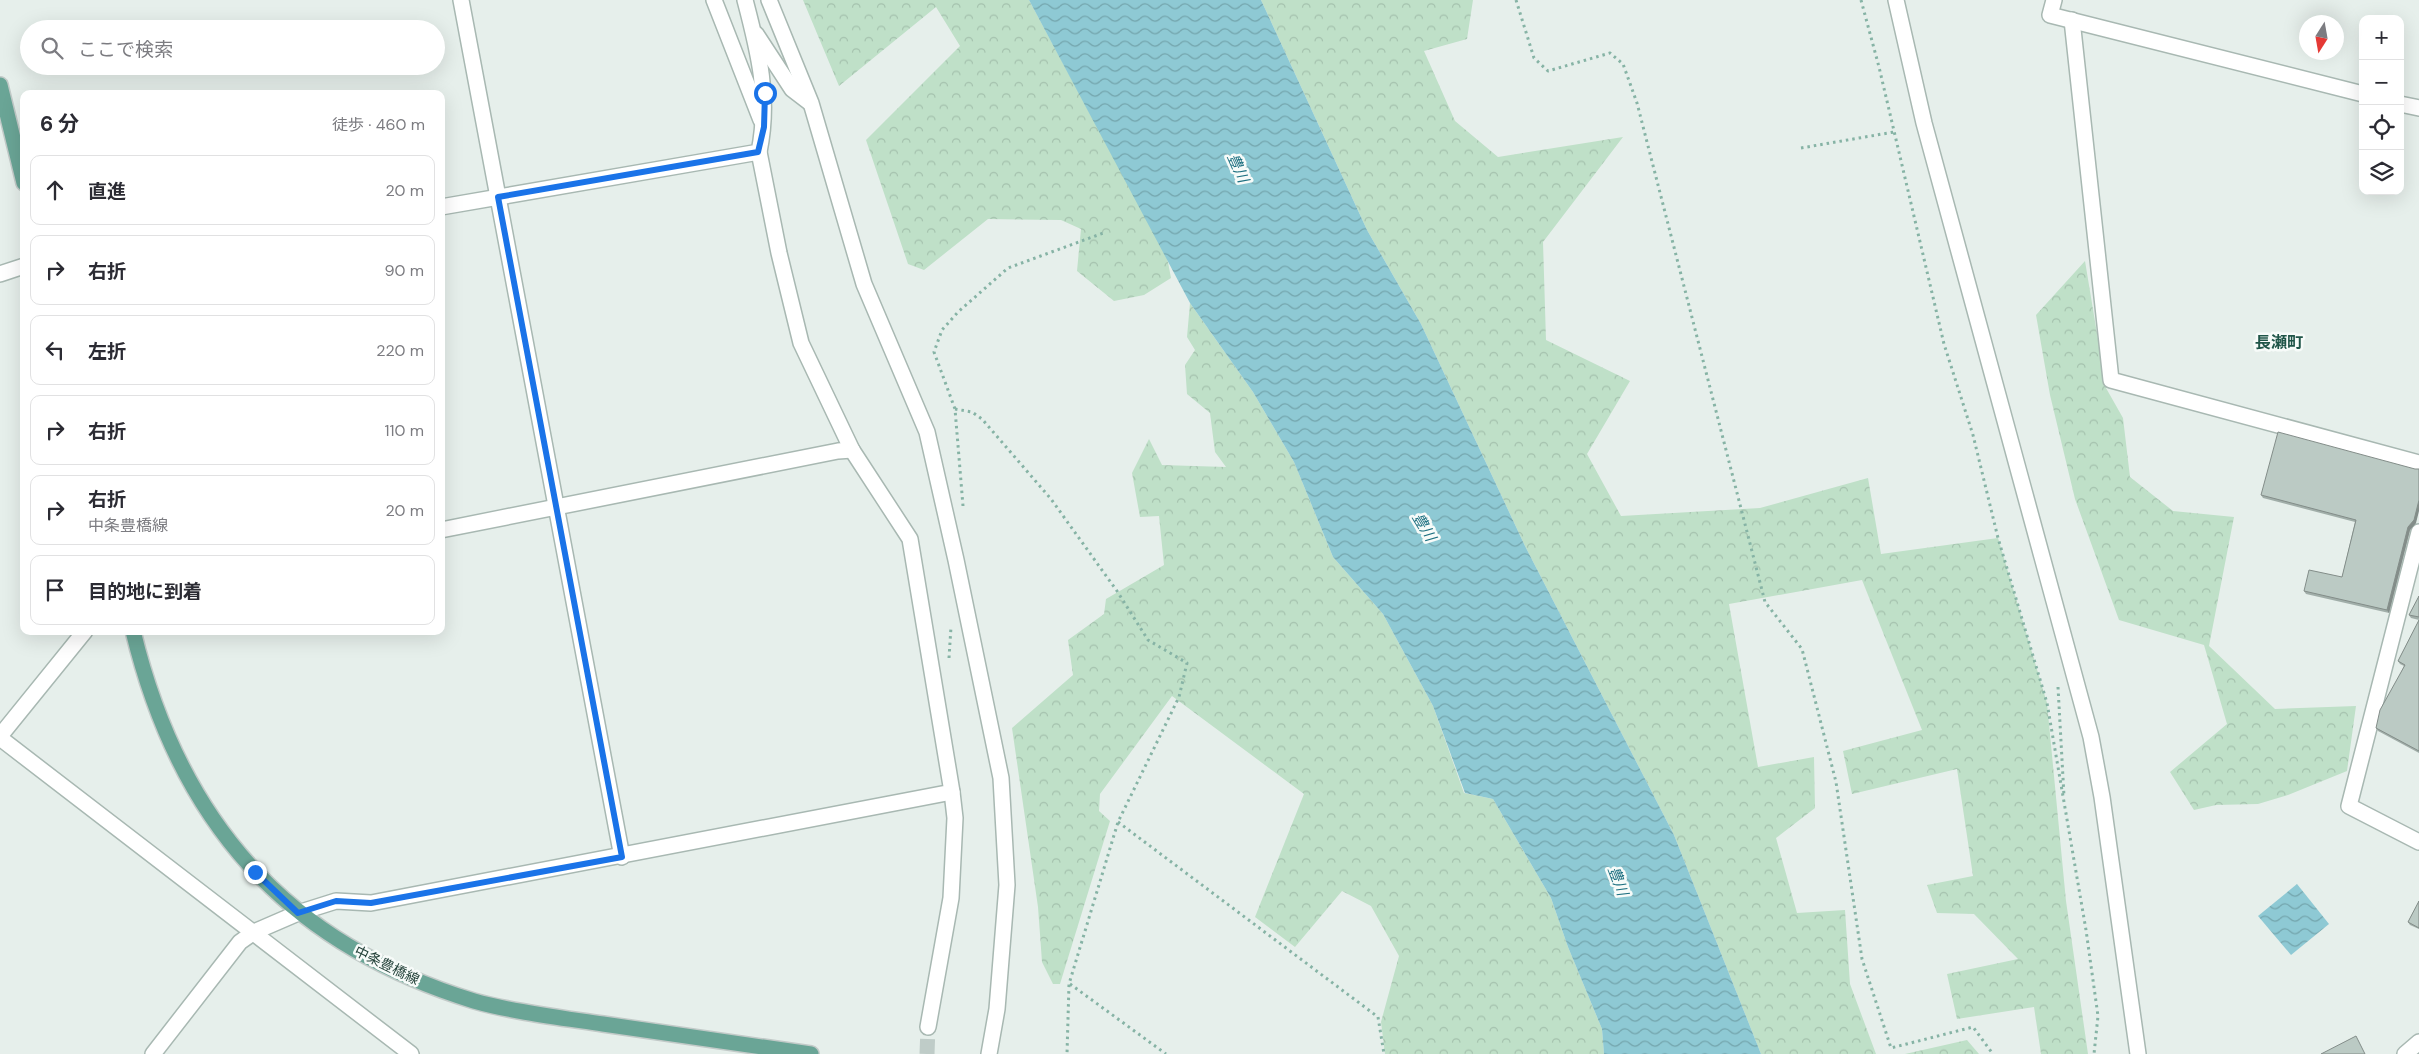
<!DOCTYPE html>
<html lang="ja">
<meta charset="utf-8">
<style>
:root{--surface:#fff;--page:#f7f7f7;--text:#2b2b33;--muted:#7c7c81;--line:#e1e1e2}
body{margin:0;font-family:"DM Sans","Noto Sans JP",sans-serif;background:var(--page);color:var(--text)}
.controls{position:absolute;right:15px;top:15px;display:grid;overflow:hidden;border-radius:10px;box-shadow:0 5px 20px #0002}
.controls button{width:45px;height:45px;display:grid;place-items:center;padding:0;border:0;border-bottom:1px solid var(--line);background:var(--surface);color:var(--text);font:25px sans-serif}
.compass{position:absolute;left:2299px;top:15px;width:45px;height:45px;border-radius:50%;background:var(--surface);box-shadow:0 5px 20px #0002;rotate:191deg}
.stop{position:absolute;width:15px;height:15px;margin:-11px;border:4px solid #1a73e8;border-radius:50%;background:#fff}
.stop.end{background:#1a73e8;border-color:#fff;box-shadow:0 1px 5px #0008}
.list{margin:0;padding:0;list-style:none}
h2{display:flex;justify-content:space-between;align-items:center;height:65px;margin:0;padding:0 20px;font-size:21px}
h2 small{font-size:16px;font-weight:400;color:var(--muted)}
.list li{display:grid;grid-template-columns:32px 1fr auto;gap:15px;align-items:center;box-sizing:border-box;height:70px;margin:0 10px 10px;padding:0 10px;border:1px solid var(--line);border-radius:10px}
.list b{display:block;font-size:19px;white-space:nowrap}
.list p{margin:0;font-size:16px;white-space:nowrap;color:var(--muted)}
.list em{font-size:16px;font-style:normal;color:var(--muted)}
.icon{flex:none;width:28px;height:28px;fill:none;stroke:currentColor;stroke-width:2;stroke-linecap:round;stroke-linejoin:round}
.map{position:relative;flex:none;width:2419px;height:1054px;overflow:hidden}
.search{position:absolute;background:var(--surface);box-shadow:0 5px 20px #0002;left:20px;top:20px;width:425px;height:55px;display:flex;align-items:center;gap:12px;box-sizing:border-box;padding:0 18px;border-radius:28px;color:var(--muted);font-size:19px}
.panel{position:absolute;background:var(--surface);box-shadow:0 5px 20px #0002;left:20px;top:90px;width:425px;height:545px;border-radius:10px}
.map>svg:first-child{display:block}
</style>
<div class="map">
<svg width="2419" height="1054" viewBox="0 0 2419 1054">
<defs>
<pattern id="forest-crowns" width="20" height="18" patternUnits="userSpaceOnUse" patternTransform="scale(1.25)"><rect width="20" height="18" fill="#bfe0c8"/><path d="M2 6a3 3 0 1 1 6 0M12 15a3 3 0 1 1 6 0" fill="none" stroke="#a4c1ad"/></pattern>
<pattern id="water-waves" width="16" height="10" patternUnits="userSpaceOnUse" patternTransform="scale(1.25)"><rect width="16" height="10" fill="#8ec9d4"/><path d="M0 5q4-4 8 0t8 0" fill="none" stroke="#74a5ad"/></pattern>
</defs>
<rect width="100%" height="100%" fill="#e6efeb"/>
<!-- forest -->
<g fill="url(#forest-crowns)">
<polygon points="803,0 1029,0 1167,257 1171,278 1144,295 1114,301 1077,271 1081,229 1061,220 988,219 924,270 908,264 866,140 960,46 936,7 839,86"/>
<polygon points="1261,0 1473,0 1467,39 1424,51 1455,121 1498,157 1623,137 1543,242 1546,340 1630,381 1587,454 1621,516 1760,508 1868,478 1881,554 1998,538 2047,703 2066,901 2088,1054 2041,1054 2034,1007 1957,1019 1947,974 2018,959 1974,914 1937,913 1927,885 1973,876 1957,769 1852,794 1843,751 1922,730 1862,580 1729,604 1758,767 1814,757 1815,808 1776,838 1797,913 1845,910 1850,984 1876,1054 1761,1054 1674,835 1525,546 1421,324 1367,230"/>
<polygon points="2085,261 2106,388 2123,418 2130,477 2173,511 2234,517 2209,646 2275,709 2356,706 2347,771 2288,795 2258,804 2216,805 2194,810 2170,772 2227,724 2204,645 2119,620 2075,499 2050,395 2036,315"/>
<polygon points="1190,303 1253,392 1294,462 1333,557 1383,614 1433,706 1464,793 1493,799 1551,898 1568,947 1602,1029 1604,1054 1385,1054 1381,1022 1399,956 1371,906 1342,891 1295,947 1255,917 1304,794 1172,696 1100,794 1099,811 1110,821 1060,984 1053,984 1042,962 1038,907 1012,728 1073,675 1068,640 1104,614 1106,599 1164,565 1159,516 1140,517 1132,473 1149,439 1162,465 1226,467 1215,452 1210,413 1187,394 1185,365 1195,350 1187,337"/>
<polygon points="1967,1040 1979,1054 1905,1054"/>
</g>
<!-- water -->
<g fill="url(#water-waves)">
<polygon points="1029,0 1261,0 1367,230 1421,324 1525,546 1674,835 1761,1054 1604,1054 1602,1029 1568,947 1551,898 1493,799 1465,793 1433,706 1383,614 1333,557 1294,462 1253,392 1190,303"/>
<polygon points="2297,884 2329,924 2291,955 2258,916"/>
</g>
<g fill="none" stroke-linecap="round" stroke-linejoin="round">
<!-- minor-tunnel -->
<polyline stroke="#bfccc8" stroke-width="15" stroke-dasharray="15 8" stroke-linecap="butt" points="927,1054 928,1027"/>
<!-- minor casing -->
<g stroke="#a8b8b2" stroke-width="18">
<g id="minor">
<polyline points="461,0 622,857"/>
<polyline points="714,0 761,120"/>
<polyline points="769,0 811,103 864,284 927,432 956,560 1001,778 1007,885 997,1009 989,1054"/>
<polyline points="1896,0 1924,123 2091,737 2102,797 2138,1054"/>
<polyline points="2054,0 2050,15 2363,94"/>
<polyline points="2072,20 2111,380 2419,463"/>
<polyline points="756,34 792,89 809,102"/>
<polyline points="2400,104 2419,108"/>
<path d="M441,207L759,152C770,98 759,53 745,0"/>
<polyline points="0,274 24,266"/>
<polyline points="441,530 838,451 852,450"/>
<polyline points="2419,532 2349,806 2419,842"/>
<polyline points="0,736 85,631"/>
<polyline points="0,738 411,1054"/>
<polyline points="928,1027 951,898 955,818 952,792"/>
<polyline points="153,1054 240,942 254,932 298,913 336,901 371,903 952,792 910,539 852,450 801,343 779,253 759,152"/>
<polyline points="2405,1054 2419,1042"/>
</g>
</g>
<!-- major casing -->
<g stroke="#c2cac8" stroke-width="18">
<g id="major">
<polyline points="0,85 24,183"/>
<path d="M133,631C179,821 285,943 474,1001C512,1012 563,1018 603,1024C672,1034 741,1044 811,1054"/>
</g>
</g>
<!-- path -->
<g stroke="#86b3a5" stroke-width="3" stroke-dasharray="2.5 4" stroke-linecap="butt">
<polyline points="1516,0 1534,58 1548,71 1610,53 1623,64 1637,103 1765,602 1802,649 1836,782 1862,959 1891,1048 1973,1027 1993,1054"/>
<polyline points="1861,0 1879,67 1944,344 1973,435 1998,538 2047,703 2086,930 2098,1016 2094,1054"/>
<polyline points="1801,148 1894,132"/>
<polyline points="955,409 972,412 982,419 1051,499 1117,591 1148,640 1187,663 1179,697 1118,822 1069,984 1067,1054"/>
<polyline points="963,506 955,409 934,352 942,330 958,312 1008,268 1106,232"/>
<polyline points="949,658 951,627"/>
<polyline points="2058,687 2064,796"/>
<polyline points="1118,822 1378,1017 1384,1054"/>
<polyline points="1070,984 1166,1054"/>
</g>
<!-- minor -->
<use href="#minor" stroke="#fff" stroke-width="15"/>
<!-- major -->
<use href="#major" stroke="#6aa596" stroke-width="15"/>
</g>
<!-- wall -->
<g fill="#a1aea9">
<polygon points="2261,495 2416,523 2410,530 2389,613 2306,594 2304,591 2342,577 2355,522 2263,498"/>
<polygon points="2419,596 2419,620 2411,618 2409,615"/>
<polygon points="2419,620 2419,753 2378,731 2376,728 2404,666 2400,664 2398,661"/>
<polygon points="2419,901 2419,929 2410,925 2408,922"/>
</g>
<!-- shaded-wall -->
<polygon fill="#838d89" points="2419,500 2419,511 2416,523 2410,530 2389,613 2387,610 2408,527"/>
<!-- building -->
<g fill="#bbcac4" stroke="#838d89">
<polygon points="2278,432 2415,469 2419,469 2419,500 2414,520 2408,527 2387,610 2304,591 2309,570 2342,577 2356,520 2261,495"/>
<polygon points="2419,596 2419,617 2409,615"/>
<polygon points="2419,620 2419,751 2376,728 2380,710 2405,665 2398,661"/>
<polygon points="2419,901 2419,928 2408,922"/>
<polygon points="2356,1036 2365,1054 2321,1054"/>
</g>
<g fill="none" stroke-linecap="round" stroke-linejoin="round">
<!-- route -->
<polyline stroke="#1a73e8" stroke-width="6" points="255,872 298,913 336,901 371,903 622,857 498,197 758,152 764,127 765,93"/>
</g>
<g text-anchor="middle" dominant-baseline="central" stroke-width="5" stroke-linejoin="round" paint-order="stroke">
<!-- street labels -->
<g font-size="14" fill="#24423a" stroke="#f7fbf9">
<text transform="translate(387 965) rotate(26)">中条豊橋線</text>
</g>
<!-- water labels -->
<g font-size="15" font-style="italic" fill="#1c6f80" stroke="#f7fbf9">
<text transform="translate(1238 168) rotate(66)">豊川</text>
<text transform="translate(1424 527) rotate(59)">豊川</text>
<text transform="translate(1618 881) rotate(69)">豊川</text>
</g>
<!-- quarter labels -->
<g font-size="16" font-weight="bold" fill="#1f5548" stroke="#f7fbf9">
<text x="2279" y="342">長瀬町</text>
</g>
</g>
</svg>
<div class="controls">
<button>+</button>
<button>−</button>
<button><svg class="icon" aria-label="locate" viewBox="0 0 24 24"><circle cx="12" cy="12" r="6"/><path d="M12 2v4M12 18v4M2 12h4M18 12h4"/></svg></button>
<button><svg class="icon" aria-label="layers" viewBox="0 0 24 24"><path d="M12 4l9 5-9 5-9-5zM3 14l9 5 9-5"/></svg></button>
</div>
<svg class="compass" viewBox="-18 -18 36 36"><path d="M0-13l5 13h-10z" fill="#e53935"/><path d="M0 13l5-13h-10z" fill="#7c7c81"/></svg>
<div class="stop" style="left:765px;top:93px"></div>
<div class="stop end" style="left:255px;top:872px"></div>
<div class="search"><svg class="icon" aria-label="search" viewBox="0 0 24 24"><circle cx="10" cy="10" r="6"/><path d="M15 15l6 6"/></svg>ここで検索</div>
<section class="panel">
<h2>6 分<small>徒歩 · 460 m</small></h2>
<ul class="list">
<li><svg class="icon" aria-label="ahead" viewBox="0 0 24 24"><path d="M12 20V5M6 11l6-6 6 6"/></svg><div><b>直進</b></div><em>20 m</em></li>
<li><svg class="icon" aria-label="right" viewBox="0 0 24 24"><path d="M7 20v-9h11M14 6l5 5-5 5"/></svg><div><b>右折</b></div><em>90 m</em></li>
<li><svg class="icon" aria-label="left" viewBox="0 0 24 24"><path d="M17 20v-9H6M10 6l-5 5 5 5"/></svg><div><b>左折</b></div><em>220 m</em></li>
<li><svg class="icon" aria-label="right" viewBox="0 0 24 24"><path d="M7 20v-9h11M14 6l5 5-5 5"/></svg><div><b>右折</b></div><em>110 m</em></li>
<li><svg class="icon" aria-label="right" viewBox="0 0 24 24"><path d="M7 20v-9h11M14 6l5 5-5 5"/></svg><div><b>右折</b><p>中条豊橋線</p></div><em>20 m</em></li>
<li><svg class="icon" aria-label="arrive" viewBox="0 0 24 24"><path d="M6 21V4h12l-3 4 3 4H6"/></svg><div><b>目的地に到着</b></div></li>
</ul>
</section>
</div>
